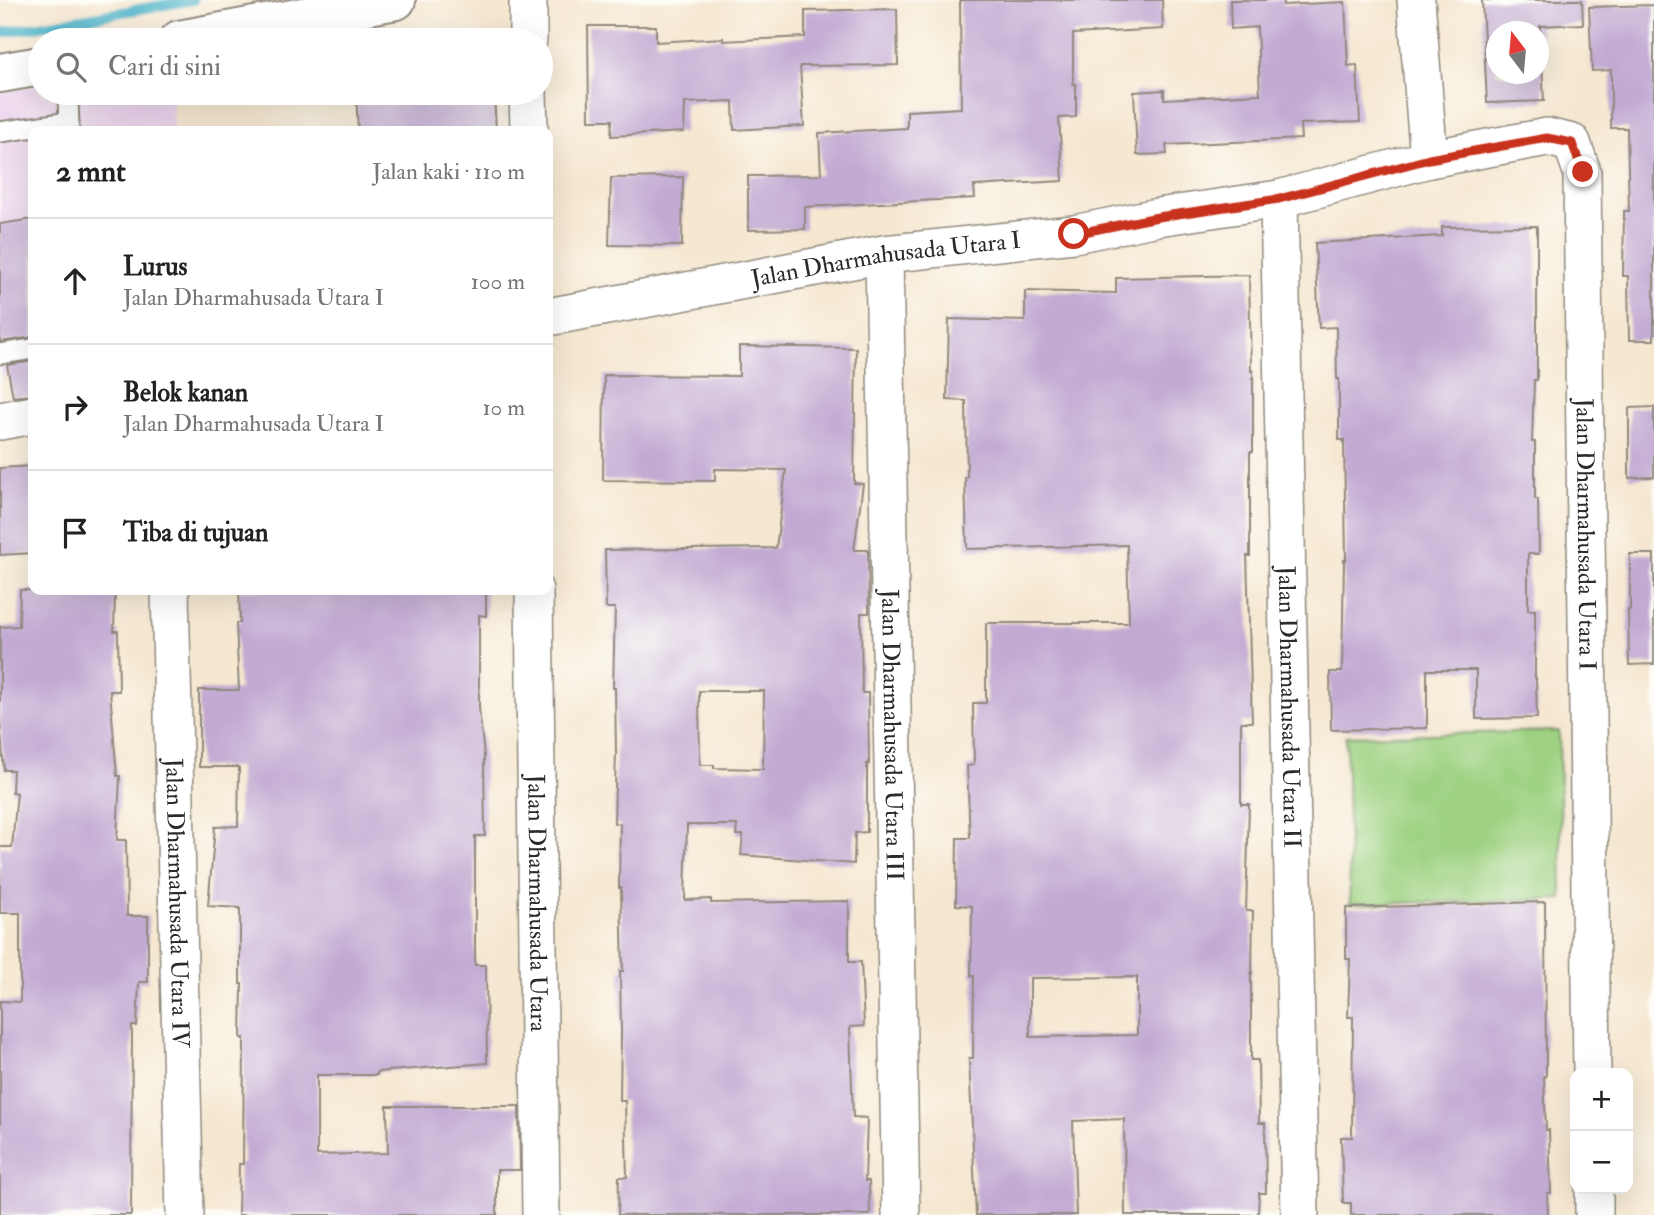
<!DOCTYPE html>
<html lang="id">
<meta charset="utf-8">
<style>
:root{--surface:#fff;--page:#f2f2f2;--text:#222;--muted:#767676;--line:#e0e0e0}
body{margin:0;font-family:"IM FELL Double Pica",serif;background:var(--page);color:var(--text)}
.controls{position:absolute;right:21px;bottom:21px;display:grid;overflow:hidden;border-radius:14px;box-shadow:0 7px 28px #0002}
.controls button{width:63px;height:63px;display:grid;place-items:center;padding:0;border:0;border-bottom:2px solid var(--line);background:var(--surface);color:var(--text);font:35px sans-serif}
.compass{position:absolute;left:1486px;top:21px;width:63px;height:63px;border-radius:50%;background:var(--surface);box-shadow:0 7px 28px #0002;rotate:344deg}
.stop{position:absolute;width:21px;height:21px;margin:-16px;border:5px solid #c8321e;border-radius:50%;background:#fff}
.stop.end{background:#c8321e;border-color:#fff;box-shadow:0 2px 7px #0008}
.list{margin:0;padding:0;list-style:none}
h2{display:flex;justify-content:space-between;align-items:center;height:91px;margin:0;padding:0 28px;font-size:30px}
h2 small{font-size:23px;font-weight:400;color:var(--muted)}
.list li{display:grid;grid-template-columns:46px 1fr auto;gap:21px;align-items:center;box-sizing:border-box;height:126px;padding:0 28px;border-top:2px solid var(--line)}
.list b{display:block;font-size:26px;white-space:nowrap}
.list p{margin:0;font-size:23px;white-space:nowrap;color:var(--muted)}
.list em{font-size:23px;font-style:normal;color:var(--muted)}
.icon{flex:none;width:38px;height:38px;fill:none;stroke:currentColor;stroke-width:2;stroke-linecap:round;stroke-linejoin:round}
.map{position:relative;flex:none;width:1654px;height:1215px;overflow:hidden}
.search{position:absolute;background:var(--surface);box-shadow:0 7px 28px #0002;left:28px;top:28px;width:525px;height:77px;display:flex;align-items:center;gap:18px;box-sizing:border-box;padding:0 24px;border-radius:38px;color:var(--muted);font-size:26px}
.panel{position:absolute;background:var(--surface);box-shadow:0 7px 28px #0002;left:28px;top:126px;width:525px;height:469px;border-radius:14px}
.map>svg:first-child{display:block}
</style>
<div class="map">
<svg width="1654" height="1215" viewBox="0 0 1654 1215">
<rect width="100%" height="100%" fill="#fdfcf7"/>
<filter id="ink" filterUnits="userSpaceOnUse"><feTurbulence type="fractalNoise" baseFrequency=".0143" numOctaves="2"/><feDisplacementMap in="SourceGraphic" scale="14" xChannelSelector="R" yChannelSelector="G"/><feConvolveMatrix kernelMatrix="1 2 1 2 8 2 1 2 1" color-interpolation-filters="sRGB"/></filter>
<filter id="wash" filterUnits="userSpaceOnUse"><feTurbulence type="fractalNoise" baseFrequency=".00686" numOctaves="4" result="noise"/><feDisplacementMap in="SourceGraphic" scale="28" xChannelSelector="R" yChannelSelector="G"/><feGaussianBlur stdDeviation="1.57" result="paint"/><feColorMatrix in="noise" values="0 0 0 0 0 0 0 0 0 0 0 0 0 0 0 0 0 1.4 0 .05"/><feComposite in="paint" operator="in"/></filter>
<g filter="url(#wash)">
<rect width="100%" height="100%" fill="#f5e7d0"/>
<!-- built -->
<polygon fill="#ead1ec" points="40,85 40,93 172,93 173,131 33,131 33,372 0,376 0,92"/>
<!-- green -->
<polygon fill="#9ed282" stroke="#647e56" stroke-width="2" points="1559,731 1562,899 1350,904 1346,736"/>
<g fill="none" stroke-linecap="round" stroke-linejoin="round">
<!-- stream -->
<polyline stroke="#4ab2c9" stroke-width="10" points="0,33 193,0"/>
</g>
<g id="blocks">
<!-- building -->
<g fill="#c2aad3" fill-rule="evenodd">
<polygon points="960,0 1162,0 1163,29 1073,34 1073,84 1076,84 1076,117 1059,118 1063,181 974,186 975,198 805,207 805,229 748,230 748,176 821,175 819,133 907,128 907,111 961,108"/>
<polygon points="1230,0 1283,0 1283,5 1345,2 1348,66 1357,65 1360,122 1300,124 1301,139 1166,145 1167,154 1137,155 1134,92 1164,90 1164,99 1260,94 1257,27 1231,29"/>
<path d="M1482,0H1582L1583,24L1540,26L1544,101L1487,103ZM1496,32H1538V74H1496Z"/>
<polygon points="1654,5 1654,340 1629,340 1628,276 1623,276 1624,211 1629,211 1627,128 1611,128 1611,70 1592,71 1589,7"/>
<polygon points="897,9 898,65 800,66 804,126 734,130 733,101 685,103 684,132 611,136 612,120 589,120 588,26 656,26 656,42 723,38 723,41 805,37 805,11"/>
<polygon points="356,93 494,93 496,131 358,131"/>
<polygon points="683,177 682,246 609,245 611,178"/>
<polygon points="33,219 33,337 0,342 0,224"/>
<polygon points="1537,226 1537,380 1534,380 1532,442 1535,442 1535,499 1538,499 1539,554 1528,554 1528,610 1535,610 1535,678 1536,678 1537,718 1476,719 1476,670 1427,670 1427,728 1331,730 1330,672 1342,672 1344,560 1346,560 1344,440 1339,440 1339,379 1337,379 1336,327 1319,328 1315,243 1442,236 1442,227"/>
<path d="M1249,275L1251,371H1253V452H1250V556H1247L1252,722H1241V804H1249L1246,911H1253L1252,973H1251V1060H1258L1259,1123H1265L1266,1193H1259L1258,1215H1125L1124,1119L1073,1121L1076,1215H976L969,1058H973L974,976H971L972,906L956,905L957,838H970L967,766L974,765L973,703H986V623H1129L1127,545L967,549L965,477H967L966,401L947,400L949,319L1025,321V291L1116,293V278ZM1137,977V1035L1030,1037V978Z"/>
<path d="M739,346L856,348L854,483L863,484L854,550H868L869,613H861L862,693H868L869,764H867V832L855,833L854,864L741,855L743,835H736L737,825H687L685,900L711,899V903L849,901V962H861L864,1026L850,1027L853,1117L867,1118L865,1181H869L870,1215H618L619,1177H627L625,1101H620L621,1031L620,971H623L621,888H619L620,824L614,823L616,752L615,688H613L615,608H606L605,550L776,548L786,470L715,469V481L603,480L604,375L739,376ZM699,691H764L763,769L714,768V765H700Z"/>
<polygon points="33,361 33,395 13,397 7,365"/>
<polygon points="1654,407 1654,477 1629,478 1629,408"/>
<polygon points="33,466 33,553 0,555 0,468"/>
<polygon points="1630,554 1654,554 1654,664 1629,665 1628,610 1630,610"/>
<polygon points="20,590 115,590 114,631 118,631 119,691 110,691 117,776 120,776 117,840 126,840 127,916 148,916 148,982 139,982 137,1026 132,1026 131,1215 0,1215 0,1001 20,1002 20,913 0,913 0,847 12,847 17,793 12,792 13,770 4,770 0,722 0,627 19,626"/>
<polygon points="239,590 486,590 486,616 479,615 479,708 484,756 485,836 475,836 475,965 486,965 487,1063 377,1072 377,1075 317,1075 317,1155 388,1153 387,1106 519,1106 520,1170 497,1170 497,1215 238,1215 239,1164 243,1164 244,1038 241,1038 242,984 240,984 240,908 208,906 215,827 238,826 239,767 199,767 199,690 239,690 236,623 240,623"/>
<polygon points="1545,902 1546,1076 1544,1076 1546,1130 1549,1130 1551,1193 1547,1193 1548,1215 1351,1215 1351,1203 1343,1203 1341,1137 1352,1137 1353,1017 1348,1017 1350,959 1346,959 1346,908"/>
</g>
</g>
</g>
<g filter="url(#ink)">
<use href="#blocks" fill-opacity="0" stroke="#90897e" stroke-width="2"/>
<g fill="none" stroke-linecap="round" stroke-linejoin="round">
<!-- lane casing -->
<g stroke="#90897e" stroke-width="23">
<g id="lane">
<polyline points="68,93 69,131"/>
<polyline points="0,132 69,122"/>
<polyline points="0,354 33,349"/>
</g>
</g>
<!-- street casing -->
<g stroke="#90897e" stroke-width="40">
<g id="street">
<polyline points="528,0 528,40"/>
<polyline points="1416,0 1429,159"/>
<polyline points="528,93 529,131"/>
<path id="s1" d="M1279,199L1300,1215"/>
<path id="s2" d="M884,254L901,1215"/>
<path id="s3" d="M548,317L884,254L1074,234L1158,217L1279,199L1429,159L1547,137L1572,143L1582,172L1592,1073"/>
<polyline points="0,421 33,415"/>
<path id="s4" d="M170,590L185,1215"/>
<path id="s5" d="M534,590L541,1215"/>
<polyline points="1594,1189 1594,1215"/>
</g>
</g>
<!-- secondary casing -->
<g stroke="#90897e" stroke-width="42">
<g id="secondary">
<polyline points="179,40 396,0"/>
<polyline points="0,73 40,66"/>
</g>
</g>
<!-- lane -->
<use href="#lane" stroke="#fff" stroke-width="19"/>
<!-- street -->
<use href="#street" stroke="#fff" stroke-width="37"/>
<!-- secondary -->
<use href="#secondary" stroke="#fff" stroke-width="38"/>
</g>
</g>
<g fill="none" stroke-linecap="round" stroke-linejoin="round" filter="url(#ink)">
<!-- route -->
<polyline stroke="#c8321e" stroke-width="9" points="1074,234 1158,217 1279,199 1429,159 1547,138 1572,143 1583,172"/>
</g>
<g text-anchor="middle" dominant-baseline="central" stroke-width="5" stroke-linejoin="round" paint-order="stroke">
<!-- street labels -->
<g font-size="24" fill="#2b2b2b" stroke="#fdfcf7">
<text stroke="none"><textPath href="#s3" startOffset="343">Jalan Dharmahusada Utara I</textPath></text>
<text stroke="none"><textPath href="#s3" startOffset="1435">Jalan Dharmahusada Utara I</textPath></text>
<text stroke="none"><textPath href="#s1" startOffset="508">Jalan Dharmahusada Utara II</textPath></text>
<text stroke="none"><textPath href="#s2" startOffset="481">Jalan Dharmahusada Utara III</textPath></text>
<text stroke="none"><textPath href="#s4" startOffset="313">Jalan Dharmahusada Utara IV</textPath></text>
<text stroke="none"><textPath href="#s5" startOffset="313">Jalan Dharmahusada Utara</textPath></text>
</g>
</g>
</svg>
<div class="controls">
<button>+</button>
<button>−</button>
</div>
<svg class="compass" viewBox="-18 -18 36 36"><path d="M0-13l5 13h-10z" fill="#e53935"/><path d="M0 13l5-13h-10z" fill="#767676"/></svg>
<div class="stop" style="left:1074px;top:234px"></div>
<div class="stop end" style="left:1583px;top:172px"></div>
<div class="search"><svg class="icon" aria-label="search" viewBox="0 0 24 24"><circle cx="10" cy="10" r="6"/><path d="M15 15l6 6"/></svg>Cari di sini</div>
<section class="panel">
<h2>2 mnt<small>Jalan kaki · 110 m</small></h2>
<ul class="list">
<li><svg class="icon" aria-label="ahead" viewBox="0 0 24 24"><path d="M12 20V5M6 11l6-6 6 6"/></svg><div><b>Lurus</b><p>Jalan Dharmahusada Utara I</p></div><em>100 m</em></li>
<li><svg class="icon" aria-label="right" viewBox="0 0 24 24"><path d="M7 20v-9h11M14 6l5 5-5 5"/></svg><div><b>Belok kanan</b><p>Jalan Dharmahusada Utara I</p></div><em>10 m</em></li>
<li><svg class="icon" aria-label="arrive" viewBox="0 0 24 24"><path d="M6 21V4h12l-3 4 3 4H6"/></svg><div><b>Tiba di tujuan</b></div></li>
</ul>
</section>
</div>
